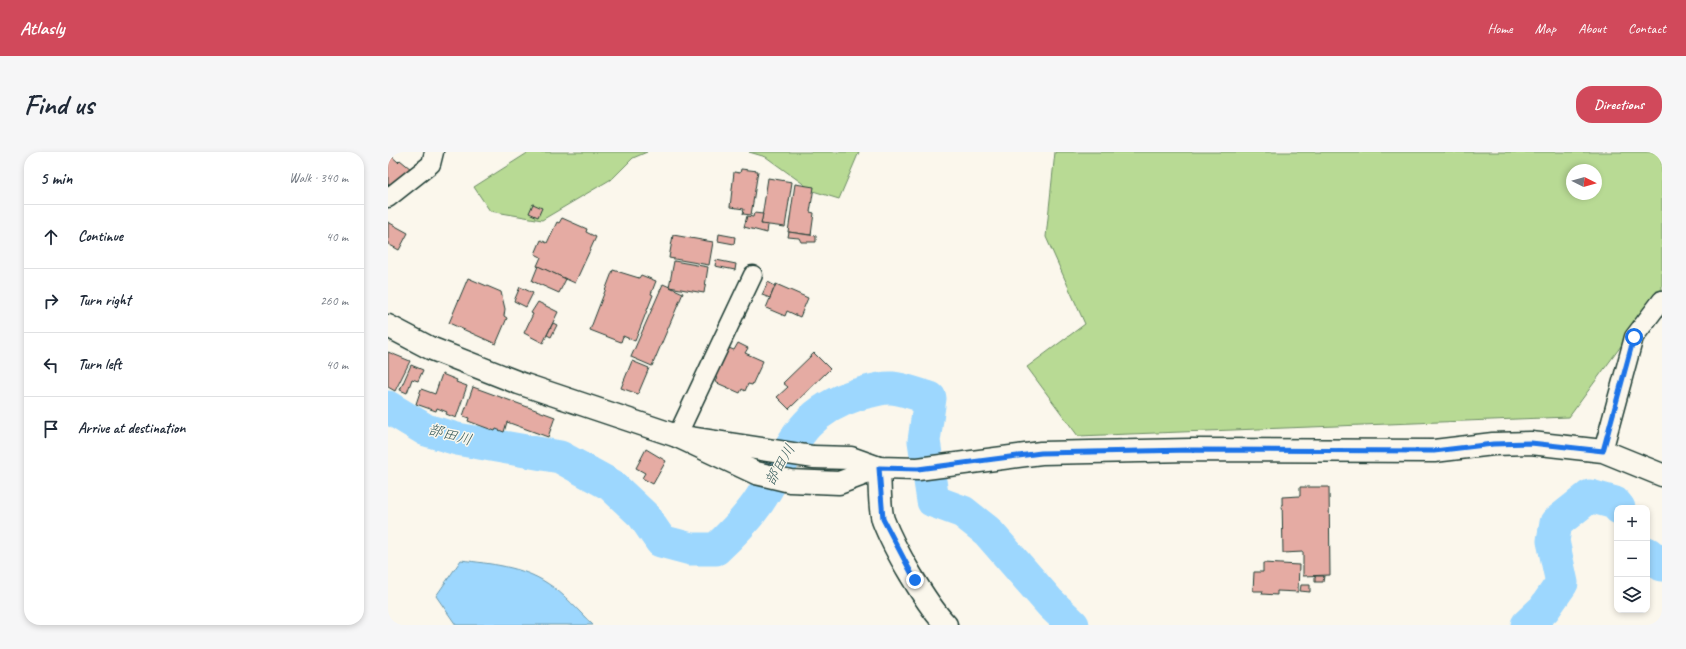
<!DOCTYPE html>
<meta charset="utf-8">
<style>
:root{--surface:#fff;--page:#f6f6f7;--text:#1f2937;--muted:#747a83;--line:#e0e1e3;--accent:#d1495b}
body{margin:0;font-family:Caveat,"Klee One",sans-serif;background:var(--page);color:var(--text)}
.controls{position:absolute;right:12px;bottom:12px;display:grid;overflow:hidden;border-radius:8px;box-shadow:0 2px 6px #0003}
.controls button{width:36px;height:36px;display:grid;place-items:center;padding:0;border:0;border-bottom:1px solid var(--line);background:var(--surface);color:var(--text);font:20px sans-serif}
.compass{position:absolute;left:1178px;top:12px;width:36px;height:36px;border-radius:50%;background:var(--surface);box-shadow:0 2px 6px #0003;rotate:96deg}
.stop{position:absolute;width:12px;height:12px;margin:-9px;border:3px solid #1a73e8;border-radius:50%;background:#fff}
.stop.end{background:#1a73e8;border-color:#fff;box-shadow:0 1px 4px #0008}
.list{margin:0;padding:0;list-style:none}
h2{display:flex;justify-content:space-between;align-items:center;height:52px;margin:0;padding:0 16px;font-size:17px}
h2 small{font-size:13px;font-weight:400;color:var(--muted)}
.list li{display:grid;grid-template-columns:26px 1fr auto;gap:12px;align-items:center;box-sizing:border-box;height:64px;padding:0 16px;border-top:1px solid var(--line)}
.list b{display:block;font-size:15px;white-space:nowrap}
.list em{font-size:13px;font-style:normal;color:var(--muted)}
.icon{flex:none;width:22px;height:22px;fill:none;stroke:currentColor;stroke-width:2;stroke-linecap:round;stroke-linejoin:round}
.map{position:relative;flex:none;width:1274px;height:473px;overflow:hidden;border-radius:16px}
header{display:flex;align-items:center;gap:24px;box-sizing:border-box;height:56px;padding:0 20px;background:var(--accent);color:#fff}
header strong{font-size:19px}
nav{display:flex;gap:22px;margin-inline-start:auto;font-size:14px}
.intro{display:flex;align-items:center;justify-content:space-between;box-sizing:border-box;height:96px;padding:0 24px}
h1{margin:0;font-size:28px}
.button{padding:10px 18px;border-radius:16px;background:var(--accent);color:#fff;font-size:14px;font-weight:700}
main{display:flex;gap:24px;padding:0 24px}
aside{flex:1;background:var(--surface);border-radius:16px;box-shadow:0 2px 6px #0003}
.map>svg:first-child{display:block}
</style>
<header>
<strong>Atlasly</strong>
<nav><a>Home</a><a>Map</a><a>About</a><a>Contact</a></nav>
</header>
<div class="intro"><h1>Find us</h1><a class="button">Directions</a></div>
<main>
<aside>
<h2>5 min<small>Walk · 340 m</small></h2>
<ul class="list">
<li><svg class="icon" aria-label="ahead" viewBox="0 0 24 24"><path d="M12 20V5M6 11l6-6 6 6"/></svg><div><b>Continue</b></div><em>40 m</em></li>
<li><svg class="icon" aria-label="right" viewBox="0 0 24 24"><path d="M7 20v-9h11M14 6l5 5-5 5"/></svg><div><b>Turn right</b></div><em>260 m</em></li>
<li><svg class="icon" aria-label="left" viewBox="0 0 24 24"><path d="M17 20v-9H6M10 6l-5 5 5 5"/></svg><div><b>Turn left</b></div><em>40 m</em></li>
<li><svg class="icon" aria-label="arrive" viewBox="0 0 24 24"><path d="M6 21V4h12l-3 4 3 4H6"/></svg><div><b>Arrive at destination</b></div></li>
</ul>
</aside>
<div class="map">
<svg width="1274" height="473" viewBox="0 0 1274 473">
<rect width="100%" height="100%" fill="#fbf7ec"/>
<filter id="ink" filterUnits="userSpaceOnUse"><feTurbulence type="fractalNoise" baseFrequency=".025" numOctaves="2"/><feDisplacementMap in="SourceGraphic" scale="8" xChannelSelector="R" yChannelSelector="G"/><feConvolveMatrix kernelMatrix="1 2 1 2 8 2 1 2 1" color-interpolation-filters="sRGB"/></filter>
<g filter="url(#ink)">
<!-- green -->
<g fill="#b8da94" stroke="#6c8c64" fill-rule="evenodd">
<polygon points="141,0 259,0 245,6 225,26 154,68 102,59 86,35"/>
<polygon points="361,0 471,0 451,47 425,39 378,5"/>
<path d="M667,0H1274V138L1181,265L690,284L639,215L697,172L658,85ZM1184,18H1208V42H1184Z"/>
</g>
<!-- water -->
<path fill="#9dd7fe" stroke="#6b99ad" d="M73,408C103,412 133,414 159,431C177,442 190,459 205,473H68L48,444Z"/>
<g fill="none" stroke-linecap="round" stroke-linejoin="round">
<!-- river -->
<g stroke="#9dd7fe" stroke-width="33">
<path d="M0,255L38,278L69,287L172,305L223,333L255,363L273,389L303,397H328C343,383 357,369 369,352C402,305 405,263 468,243C479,240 493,235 504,236C516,237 530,243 542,246L536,289L545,349L575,360L599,379L662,451L685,473"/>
<polyline points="1259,401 1274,413"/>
<polyline points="1139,473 1156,457 1174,431 1165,389 1168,371 1202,344 1227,351 1231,356"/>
</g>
</g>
<!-- building -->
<g fill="#e5aba3" stroke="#1f3d34">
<polygon points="0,1 10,10 12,8 23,17 9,32 0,36"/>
<polygon points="353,17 370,19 363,63 355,62 356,57 342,55 346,20 352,21"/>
<polygon points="380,26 404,30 397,75 373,72"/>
<polygon points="407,32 426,35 422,60 426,61 423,83 400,80"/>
<polygon points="145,52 154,56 150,65 141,61"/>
<polygon points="366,61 375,62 373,72 380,73 379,81 356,75 359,64 365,65"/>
<polygon points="174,66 199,77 198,80 208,85 187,131 149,114 153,105 147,102 153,88 159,91 169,70 171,71"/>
<polygon points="0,70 20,81 11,98 0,92"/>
<polygon points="401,80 428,84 428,90 413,90 411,86 400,85"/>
<polygon points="331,82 347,85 346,92 330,89"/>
<polygon points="285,83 325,90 321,113 281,106"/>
<polygon points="328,108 348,112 347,118 327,114"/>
<polygon points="286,109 320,115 316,141 281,135"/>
<polygon points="150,114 178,127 171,141 144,129"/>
<polygon points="225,118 251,126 253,123 268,129 263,142 265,143 247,189 235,184 233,190 202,178"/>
<polygon points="80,126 113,140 117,157 116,164 119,166 108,192 61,171"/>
<polygon points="380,130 387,134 382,146 374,143"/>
<polygon points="275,132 295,141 264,214 243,205"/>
<polygon points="388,132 420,146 412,165 399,159 397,164 378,156"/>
<polygon points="132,135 145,141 138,155 126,149"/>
<polygon points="150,150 170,160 155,191 136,181 145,162 143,161"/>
<polygon points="165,171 169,173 163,185 159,183"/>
<polygon points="350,191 360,196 357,201 375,209 364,233 360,232 357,239 354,237 352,241 327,230 329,226 325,224 338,195 346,198"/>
<polygon points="0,200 22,209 7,239 0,235"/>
<polygon points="426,201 442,217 401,257 389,245 400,235 395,231"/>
<polygon points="244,209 261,216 250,242 233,236"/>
<polygon points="23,213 35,218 30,229 24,227 19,241 12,238"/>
<polygon points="54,222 69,228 68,230 79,234 68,266 58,262 59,260 49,256 48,259 28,252 33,237 47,242"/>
<polygon points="85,235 167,265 160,285 119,270 116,280 108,277 107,279 80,269 81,266 75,264"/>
<polygon points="258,297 278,309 265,332 254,326 257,321 248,316"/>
<polygon points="912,335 941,335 942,423 915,424 915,400 895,401 894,345 912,344"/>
<polygon points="875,411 911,413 910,440 889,439 889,443 874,442 875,439 865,439 866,420 875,420"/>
<polygon points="927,424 936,424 935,430 927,430"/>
<polygon points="913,433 922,433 922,440 912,439"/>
</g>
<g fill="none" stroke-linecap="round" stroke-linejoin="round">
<!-- street casing -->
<g stroke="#1f3d34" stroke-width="21">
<g id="street">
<polyline points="0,46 43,12 46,0"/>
<polyline points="289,284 365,123"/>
<polyline points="1215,299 1246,185 1274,148"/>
</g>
</g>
<!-- secondary casing -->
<g stroke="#1f3d34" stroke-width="25">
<g id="secondary">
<polyline points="0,174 42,196 131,231 289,284 368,321 402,329 451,331 491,316"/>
<polyline points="289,284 425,305 463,306 491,316 530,317 653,301 802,298 1046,299 1105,292 1143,291 1215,299 1274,323"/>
<path d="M491,316C492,331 491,355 495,368C506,397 537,450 558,473"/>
</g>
</g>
<!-- street -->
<use href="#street" stroke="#fbf7ec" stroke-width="18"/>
<!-- secondary -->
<use href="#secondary" stroke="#fbf7ec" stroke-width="22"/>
</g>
</g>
<g fill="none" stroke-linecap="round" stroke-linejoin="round" filter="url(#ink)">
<!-- route -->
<polyline stroke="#1a73e8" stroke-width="5" points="527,428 495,367 491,316 530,317 653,301 802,298 1046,299 1105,292 1143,291 1215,299 1246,185"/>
</g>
<g text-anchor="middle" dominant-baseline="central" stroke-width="3" stroke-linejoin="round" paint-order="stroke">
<!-- water labels -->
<g font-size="15" font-style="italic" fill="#385c5c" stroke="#fbf7ec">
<text transform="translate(62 283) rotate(15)">部田川</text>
<text transform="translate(392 313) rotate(-60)">部田川</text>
</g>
</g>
</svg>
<div class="controls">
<button>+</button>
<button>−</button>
<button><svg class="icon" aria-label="layers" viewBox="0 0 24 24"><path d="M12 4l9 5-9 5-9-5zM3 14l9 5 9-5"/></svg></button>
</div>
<svg class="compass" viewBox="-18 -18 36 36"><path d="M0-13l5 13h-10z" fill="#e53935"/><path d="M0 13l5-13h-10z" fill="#747a83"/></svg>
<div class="stop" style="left:1246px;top:185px"></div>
<div class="stop end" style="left:527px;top:428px"></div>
</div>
</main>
